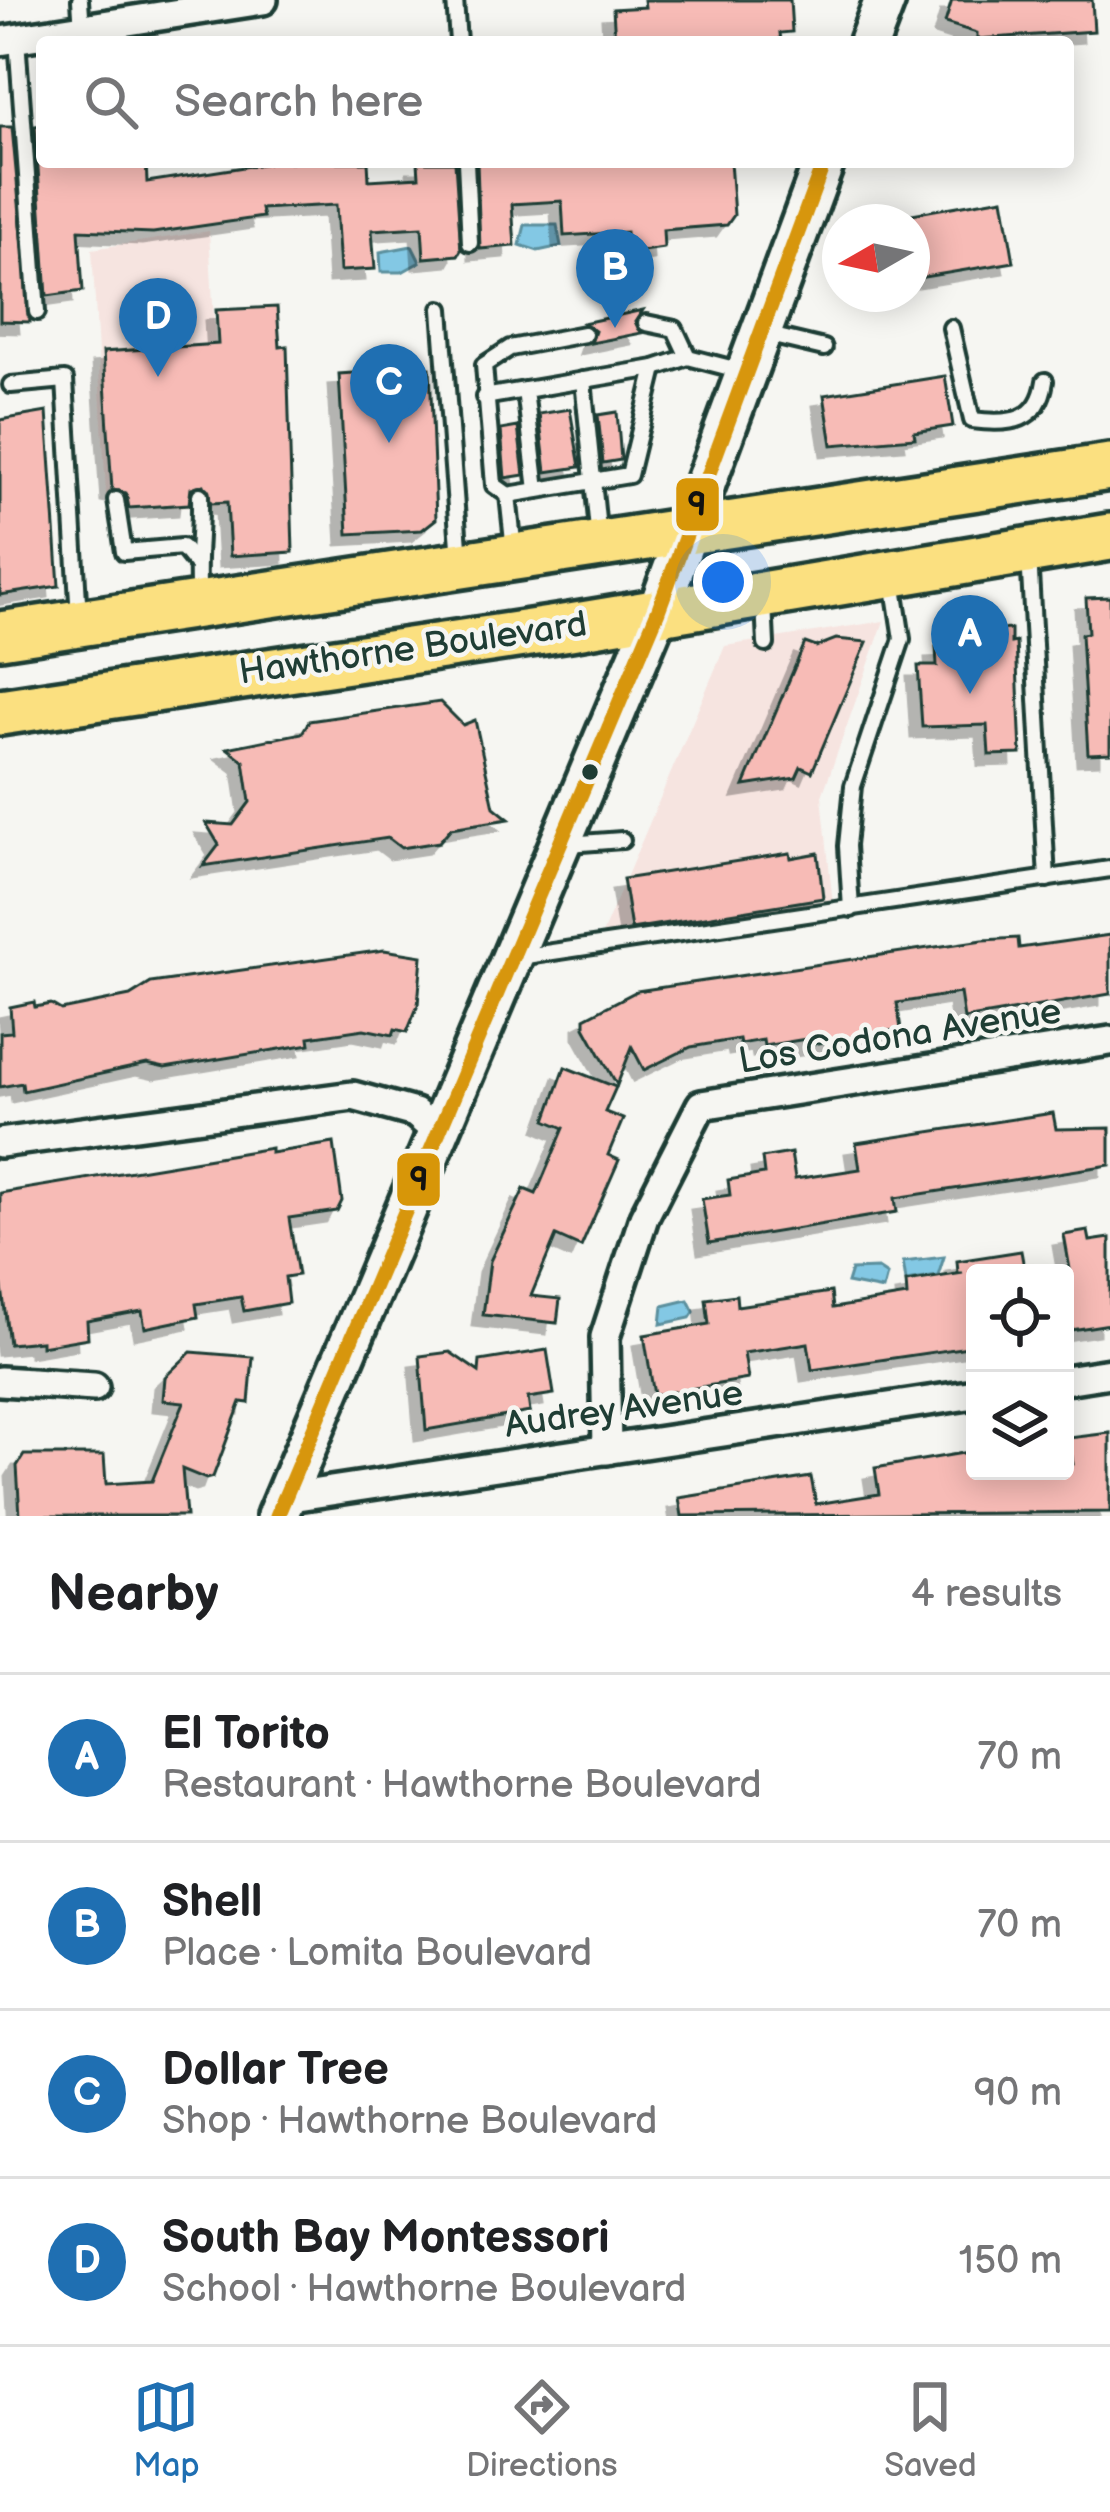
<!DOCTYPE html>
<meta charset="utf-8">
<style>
:root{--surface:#fff;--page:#f2f2f2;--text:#202124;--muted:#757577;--line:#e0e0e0;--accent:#1f6fb2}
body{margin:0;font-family:"Balsamiq Sans",sans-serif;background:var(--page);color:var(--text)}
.controls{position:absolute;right:36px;bottom:36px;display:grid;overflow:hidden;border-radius:12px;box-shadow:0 6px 30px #0003}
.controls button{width:108px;height:108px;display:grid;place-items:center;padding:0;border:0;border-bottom:3px solid var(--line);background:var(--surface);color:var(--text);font:60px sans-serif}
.compass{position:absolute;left:822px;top:204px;width:108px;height:108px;border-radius:50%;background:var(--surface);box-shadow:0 6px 30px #0003;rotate:261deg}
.you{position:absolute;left:723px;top:582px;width:42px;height:42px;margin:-30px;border:9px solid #fff;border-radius:50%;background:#1a73e8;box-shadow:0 0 0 18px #1a73e833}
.badge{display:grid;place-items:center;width:78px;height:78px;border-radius:50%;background:var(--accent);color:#fff;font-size:39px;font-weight:700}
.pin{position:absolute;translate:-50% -99px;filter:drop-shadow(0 3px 6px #0008)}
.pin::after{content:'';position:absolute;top:63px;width:42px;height:36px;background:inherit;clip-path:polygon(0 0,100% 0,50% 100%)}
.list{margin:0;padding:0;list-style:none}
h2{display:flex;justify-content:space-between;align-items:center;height:156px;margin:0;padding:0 48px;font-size:51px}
h2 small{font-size:39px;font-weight:400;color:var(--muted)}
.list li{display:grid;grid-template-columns:78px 1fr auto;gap:36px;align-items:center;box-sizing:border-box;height:168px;padding:0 48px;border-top:3px solid var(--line)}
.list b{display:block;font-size:45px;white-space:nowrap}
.list p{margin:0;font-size:39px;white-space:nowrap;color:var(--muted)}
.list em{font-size:39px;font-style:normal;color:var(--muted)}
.icon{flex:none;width:66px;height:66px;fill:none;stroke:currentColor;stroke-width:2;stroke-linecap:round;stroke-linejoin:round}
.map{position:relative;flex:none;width:1110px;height:1516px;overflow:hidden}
.search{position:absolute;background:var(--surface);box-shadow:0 6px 30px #0003;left:36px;right:36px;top:36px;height:132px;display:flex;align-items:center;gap:30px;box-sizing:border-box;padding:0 42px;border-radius:12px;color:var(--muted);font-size:45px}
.sheet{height:828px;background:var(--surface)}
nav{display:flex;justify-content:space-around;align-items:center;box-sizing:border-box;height:168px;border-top:3px solid var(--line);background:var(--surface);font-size:33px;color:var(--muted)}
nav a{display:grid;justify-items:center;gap:6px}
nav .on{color:var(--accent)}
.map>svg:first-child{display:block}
</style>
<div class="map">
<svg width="1110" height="1516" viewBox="0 0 1110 1516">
<defs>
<filter id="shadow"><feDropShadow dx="-11" dy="11" stdDeviation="0" flood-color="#0004"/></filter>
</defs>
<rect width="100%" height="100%" fill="#f6f6f2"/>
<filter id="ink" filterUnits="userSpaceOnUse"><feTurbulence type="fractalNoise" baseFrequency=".00833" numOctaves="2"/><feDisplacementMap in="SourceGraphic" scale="24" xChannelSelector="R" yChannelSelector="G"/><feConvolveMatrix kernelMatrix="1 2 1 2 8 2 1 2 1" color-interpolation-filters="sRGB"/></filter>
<g filter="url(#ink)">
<!-- built -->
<g fill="#f6e4e0">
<polygon points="209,231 224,505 107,510 92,249"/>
<polygon points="884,621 822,796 833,905 600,939 725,646"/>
</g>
<!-- water -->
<g fill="#83c8e4" stroke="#5b909e" stroke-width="3">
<polygon points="525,225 557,225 561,246 538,251 520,245"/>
<polygon points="412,246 420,262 402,272 381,272 380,252"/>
<polygon points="944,1257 938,1276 906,1281 903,1262"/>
<polygon points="878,1269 887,1275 883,1290 847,1283 851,1270"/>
<polygon points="688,1300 694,1312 690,1318 661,1324 663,1306"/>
</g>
<!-- building -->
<g fill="#f7bbb6" stroke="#1f3d34" stroke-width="3" filter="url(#shadow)">
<polygon points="644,0 790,0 792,32 780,33 781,42 615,42 613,9 645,7"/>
<polygon points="952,0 1092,0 1094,31 977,39 977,33 945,23"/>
<polygon points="42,125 42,162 146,162 147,182 276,162 368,162 369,180 419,177 418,162 455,162 461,250 458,255 424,258 422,227 372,230 375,269 340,271 336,205 261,209 263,217 153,233 79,230 83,291 47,296 35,126"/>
<polygon points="0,127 12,127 30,322 0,321"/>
<polygon points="477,162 730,162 734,215 727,225 663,230 664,248 628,253 626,232 564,236 562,201 512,204 515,246 480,249"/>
<polygon points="1003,198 1014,262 912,279 912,214"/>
<polygon points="277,307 280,347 287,346 293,552 230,556 227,502 211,503 204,485 191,488 189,504 129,508 126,493 112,490 103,352 218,344 216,310"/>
<polygon points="643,310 635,322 642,333 591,343 595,331 583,323"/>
<polygon points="430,368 436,519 422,530 348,534 339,374"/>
<polygon points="945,376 953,426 914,432 915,438 832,445 824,395"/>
<polygon points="570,409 580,467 546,472 539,414"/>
<polygon points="47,412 59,586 0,595 0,420"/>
<polygon points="617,412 621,460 603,463 598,415"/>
<polygon points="518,427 524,475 505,478 501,430"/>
<polygon points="1110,597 1110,753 1088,754 1081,634 1088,633 1086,598"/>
<polygon points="1011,629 1011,643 1016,642 1021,754 989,755 987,725 922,727 918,666 937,666 936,647 962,646 961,632"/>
<polygon points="836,639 867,642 812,772 801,767 796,778 744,786 805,643 816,647"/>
<polygon points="440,702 463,725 475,720 494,807 509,819 451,828 439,842 401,848 388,838 203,866 219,845 206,823 233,825 250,802 244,761 227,748 302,733 309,721"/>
<polygon points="790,853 791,858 818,853 823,898 631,929 623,879"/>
<polygon points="1110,935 1110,994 964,1019 960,993 897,1003 901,1029 807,1045 806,1039 764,1046 763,1040 740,1044 739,1039 691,1047 644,1070 632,1047 617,1085 585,1027 585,1018 637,991 983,940 1018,938 1019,948"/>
<polygon points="384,950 422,956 418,1005 407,1032 395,1029 393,1035 364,1029 309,1037 310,1044 165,1068 147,1064 23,1091 22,1083 0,1087 0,1033 12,1032 10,1007 34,1002 35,1007 51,1004 61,1010 130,996 151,983"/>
<polygon points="565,1067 616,1087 605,1112 623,1119 608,1155 619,1160 581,1247 556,1236 531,1296 560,1299 557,1323 483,1315 490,1261 524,1189 536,1194 564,1128 546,1120"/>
<polygon points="1053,1113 1056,1129 1110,1128 1110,1165 895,1198 897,1212 709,1243 702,1199 730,1195 728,1180 764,1174 762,1158 791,1153 795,1179 860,1169 856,1143"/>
<polygon points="334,1143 342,1201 337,1211 289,1218 298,1275 285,1277 288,1303 244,1311 241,1297 196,1304 198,1317 145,1328 142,1311 87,1321 88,1338 41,1346 41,1341 9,1344 0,1271 0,1193 271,1148 271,1153"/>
<polygon points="1088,1231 1090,1241 1110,1238 1110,1324 1065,1331 1065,1270 1070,1269 1064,1235"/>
<polygon points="1021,1251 1025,1273 975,1273 975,1346 812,1370 808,1343 744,1353 748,1379 654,1395 644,1335 709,1324 706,1299 736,1295 737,1306 831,1292 833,1308 907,1296 906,1282 963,1273 958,1273 957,1261"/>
<polygon points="547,1350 554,1394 528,1398 530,1412 426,1430 420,1356 450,1352 479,1372 480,1361"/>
<polygon points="191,1352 253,1357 249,1403 241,1402 213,1477 206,1479 182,1469 186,1516 20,1516 17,1466 24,1455 104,1455 106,1484 152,1481 184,1402 163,1400 165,1377"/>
<polygon points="1110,1433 1110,1512 682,1516 679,1498 811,1477 816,1504 879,1494 875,1468 969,1452 972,1471 1065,1471 1065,1465 1073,1464 1069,1438"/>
</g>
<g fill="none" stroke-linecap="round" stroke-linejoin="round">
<!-- service casing -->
<g stroke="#1f3d34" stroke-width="22">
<g id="service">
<polyline points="80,0 82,29"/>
<polyline points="455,0 458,42"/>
<polyline points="17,39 37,312"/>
<polyline points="466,162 470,243"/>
<polyline points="441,309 460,560"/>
<polyline points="646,323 675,329 688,357"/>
<path d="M951,328L972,420C1011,425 1039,422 1045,381"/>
<polyline points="765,334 824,348"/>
<polyline points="583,380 599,540"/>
<polyline points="11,385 65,380 79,618"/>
<polyline points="525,390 537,490"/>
<polyline points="484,397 655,368 688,357 742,371"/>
<polyline points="508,495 629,475 655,368"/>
<polyline points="116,500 124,552 182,547 195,563"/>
<polyline points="514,551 508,495 494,485 484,365 510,348 584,334"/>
<polyline points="1029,555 1047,879"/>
<path d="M199,599C195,564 201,531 200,495"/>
<polyline points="764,602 766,644"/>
<polyline points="568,844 622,840"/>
<polyline points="851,909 847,846 853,786 902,639 893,581"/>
<polyline points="519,957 1110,869"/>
</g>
</g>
<!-- minor casing -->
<g stroke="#1f3d34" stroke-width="36">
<g id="minor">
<polyline points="0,41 263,0"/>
<polyline points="0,1143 353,1096 415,1113 439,1134"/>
<polyline points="1065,1380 1110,1373"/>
<polyline points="0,1381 94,1387"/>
<polyline points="607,1450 605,1337 644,1217 701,1105 1110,1041"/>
<polyline points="284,1498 975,1394"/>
</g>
</g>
<!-- secondary casing -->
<g stroke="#1f3d34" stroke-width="48">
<g id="secondary">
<polyline points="869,42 885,0"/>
<polyline points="277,1516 658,611 824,162"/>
</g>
</g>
<!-- primary casing -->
<g stroke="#1f3d34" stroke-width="54">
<g id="primary">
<polyline points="0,635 1110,467"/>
<polyline points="0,712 570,627 1110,537"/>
</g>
</g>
<!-- service -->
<use href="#service" stroke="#f6f6f2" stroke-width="14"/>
<!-- minor -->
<use href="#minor" stroke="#f6f6f2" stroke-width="27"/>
<!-- secondary -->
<use href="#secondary" stroke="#f6f6f2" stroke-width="39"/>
<!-- primary -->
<use href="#primary" stroke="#fbe080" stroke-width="45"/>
<!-- bus-1 casing -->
<g stroke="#f6f6f2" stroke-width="24">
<polyline id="bus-1" points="277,1516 658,611 824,162"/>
</g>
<!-- bus-1 -->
<use href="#bus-1" stroke="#d79608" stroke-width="15"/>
</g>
</g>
<!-- markers -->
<circle fill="#1f3d34" stroke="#f6f6f2" stroke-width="4.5" cx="590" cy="772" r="10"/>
<g text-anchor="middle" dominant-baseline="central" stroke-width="9" stroke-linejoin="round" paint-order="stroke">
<!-- street labels -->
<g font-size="36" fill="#1f3d34" stroke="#f6f6f2">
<text transform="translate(413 649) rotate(-8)">Hawthorne Boulevard</text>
<text transform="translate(900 1037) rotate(-9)">Los Codona Avenue</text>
<text transform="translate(624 1410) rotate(-8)">Audrey Avenue</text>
</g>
</g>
<g stroke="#f6f6f2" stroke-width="4.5">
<rect x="674" y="476" width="47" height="57" rx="12" fill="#d79608"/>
<rect x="395" y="1151" width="47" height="57" rx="12" fill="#d79608"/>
</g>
<g font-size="33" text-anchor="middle" font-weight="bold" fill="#111">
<text x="697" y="516">9</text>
<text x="419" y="1191">9</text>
</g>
</svg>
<div class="controls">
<button><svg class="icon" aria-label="locate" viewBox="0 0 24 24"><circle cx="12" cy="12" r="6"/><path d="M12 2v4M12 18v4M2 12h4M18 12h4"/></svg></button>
<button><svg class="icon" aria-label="layers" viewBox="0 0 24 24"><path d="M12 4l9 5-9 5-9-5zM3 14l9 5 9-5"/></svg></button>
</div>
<svg class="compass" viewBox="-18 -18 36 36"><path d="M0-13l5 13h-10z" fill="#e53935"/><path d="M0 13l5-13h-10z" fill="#757577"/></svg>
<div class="you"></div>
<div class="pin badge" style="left:970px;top:694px">A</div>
<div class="pin badge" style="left:615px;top:328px">B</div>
<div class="pin badge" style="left:389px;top:443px">C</div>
<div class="pin badge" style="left:158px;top:377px">D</div>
<div class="search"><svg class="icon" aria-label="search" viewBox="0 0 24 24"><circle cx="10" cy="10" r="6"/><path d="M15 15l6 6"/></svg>Search here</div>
</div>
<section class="sheet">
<h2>Nearby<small>4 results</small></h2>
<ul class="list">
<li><span class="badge">A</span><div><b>El Torito</b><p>Restaurant · Hawthorne Boulevard</p></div><em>70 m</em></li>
<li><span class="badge">B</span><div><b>Shell</b><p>Place · Lomita Boulevard</p></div><em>70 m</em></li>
<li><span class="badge">C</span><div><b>Dollar Tree</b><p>Shop · Hawthorne Boulevard</p></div><em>90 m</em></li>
<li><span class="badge">D</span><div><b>South Bay Montessori</b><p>School · Hawthorne Boulevard</p></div><em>150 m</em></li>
</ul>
</section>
<nav>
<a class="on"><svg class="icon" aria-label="map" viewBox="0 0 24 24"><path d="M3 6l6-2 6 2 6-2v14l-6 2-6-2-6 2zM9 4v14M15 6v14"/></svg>Map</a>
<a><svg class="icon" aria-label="directions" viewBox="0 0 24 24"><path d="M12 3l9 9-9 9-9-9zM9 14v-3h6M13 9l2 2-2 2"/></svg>Directions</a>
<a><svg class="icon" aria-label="saved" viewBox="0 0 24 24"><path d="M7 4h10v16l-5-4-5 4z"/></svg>Saved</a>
</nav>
